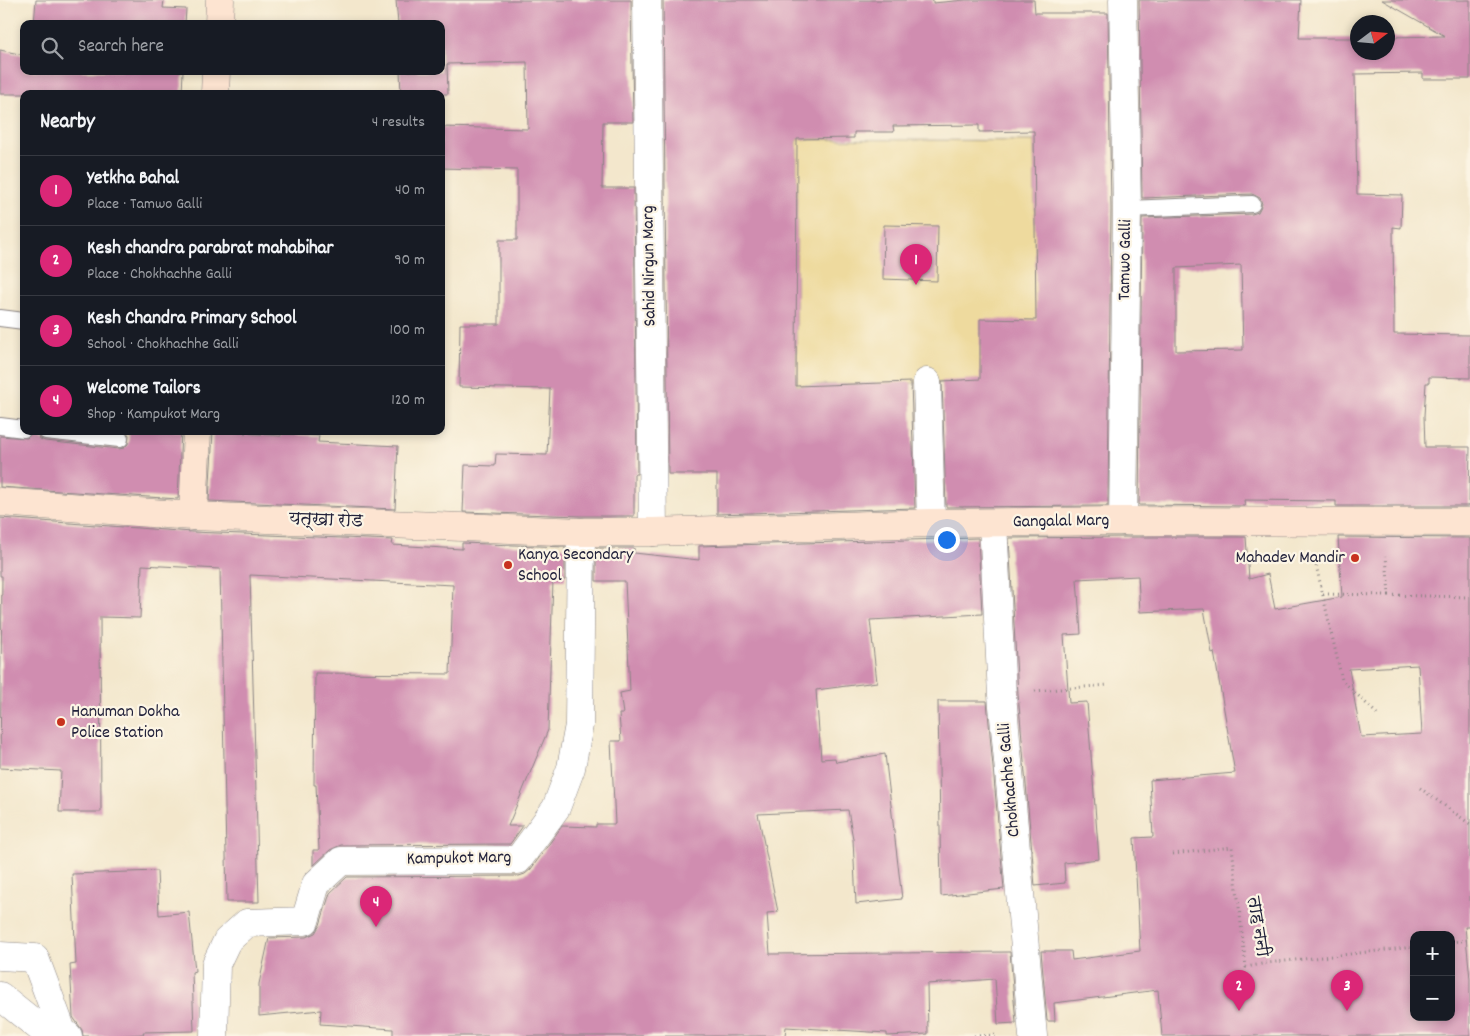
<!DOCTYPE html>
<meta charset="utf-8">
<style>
:root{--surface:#171b24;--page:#242831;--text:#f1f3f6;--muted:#9ea1a6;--line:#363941;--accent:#db2777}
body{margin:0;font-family:Dekko,"Playpen Sans Deva",sans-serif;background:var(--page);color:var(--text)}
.controls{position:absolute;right:15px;bottom:15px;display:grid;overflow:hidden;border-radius:10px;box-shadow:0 2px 8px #0003}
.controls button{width:45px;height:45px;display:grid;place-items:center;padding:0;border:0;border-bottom:1px solid var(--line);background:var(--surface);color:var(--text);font:25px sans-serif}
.compass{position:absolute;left:1350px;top:15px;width:45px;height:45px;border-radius:50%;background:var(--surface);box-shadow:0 2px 8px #0003;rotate:74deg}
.you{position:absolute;left:946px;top:539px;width:18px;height:18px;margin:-12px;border:4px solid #fff;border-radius:50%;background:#1a73e8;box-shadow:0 0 0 8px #1a73e833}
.badge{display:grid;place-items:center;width:32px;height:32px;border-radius:50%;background:var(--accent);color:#fff;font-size:16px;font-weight:700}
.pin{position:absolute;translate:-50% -41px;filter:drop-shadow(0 1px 2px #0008)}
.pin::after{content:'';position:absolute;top:26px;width:18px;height:15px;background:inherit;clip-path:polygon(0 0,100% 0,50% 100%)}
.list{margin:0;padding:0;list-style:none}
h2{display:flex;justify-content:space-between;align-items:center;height:65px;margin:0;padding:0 20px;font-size:21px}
h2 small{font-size:16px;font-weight:400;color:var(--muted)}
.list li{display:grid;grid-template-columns:32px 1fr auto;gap:15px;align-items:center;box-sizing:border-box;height:70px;padding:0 20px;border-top:1px solid var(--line)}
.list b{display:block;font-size:19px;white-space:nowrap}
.list p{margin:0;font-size:16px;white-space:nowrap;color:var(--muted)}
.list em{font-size:16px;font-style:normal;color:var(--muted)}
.icon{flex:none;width:28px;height:28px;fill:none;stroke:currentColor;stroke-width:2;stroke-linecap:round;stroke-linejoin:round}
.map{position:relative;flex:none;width:1470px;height:1036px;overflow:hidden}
.search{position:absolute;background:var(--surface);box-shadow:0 2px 8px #0003;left:20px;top:20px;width:425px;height:55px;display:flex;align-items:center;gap:12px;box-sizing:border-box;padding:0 18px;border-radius:10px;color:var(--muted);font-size:19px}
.panel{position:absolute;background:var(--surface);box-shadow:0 2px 8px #0003;left:20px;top:90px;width:425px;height:345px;border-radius:10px}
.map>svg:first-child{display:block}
</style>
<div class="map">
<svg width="1470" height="1036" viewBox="0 0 1470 1036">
<rect width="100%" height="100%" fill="#fcf5e5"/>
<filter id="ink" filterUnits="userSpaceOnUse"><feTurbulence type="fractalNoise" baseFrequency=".02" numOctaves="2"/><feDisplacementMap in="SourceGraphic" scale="10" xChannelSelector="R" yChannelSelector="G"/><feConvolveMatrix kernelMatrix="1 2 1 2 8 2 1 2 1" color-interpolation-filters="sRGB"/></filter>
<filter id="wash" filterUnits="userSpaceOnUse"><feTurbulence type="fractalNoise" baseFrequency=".0096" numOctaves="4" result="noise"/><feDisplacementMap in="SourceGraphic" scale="20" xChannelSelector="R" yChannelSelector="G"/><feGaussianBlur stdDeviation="1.12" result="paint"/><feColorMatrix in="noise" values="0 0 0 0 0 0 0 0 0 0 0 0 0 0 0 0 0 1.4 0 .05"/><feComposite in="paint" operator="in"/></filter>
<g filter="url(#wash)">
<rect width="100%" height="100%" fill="#f3e7cc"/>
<!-- sand -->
<polygon fill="#eeda9e" stroke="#887e6c" points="797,139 1034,141 1038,381 796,385"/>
<g id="blocks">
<!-- building -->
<g fill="#d08db0" fill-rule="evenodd">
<polygon points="36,0 164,0 163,8 186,9 185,24 34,24"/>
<polygon points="396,0 631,0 633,122 603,122 602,188 634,188 637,474 634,474 634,516 581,516 463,512 465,465 495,466 496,454 547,455 550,389 459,387 460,324 499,324 499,240 517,240 517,170 441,168 441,127 528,129 527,62 447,64 448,94 401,94 400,71 441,71 441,24 398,24"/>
<polygon points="663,0 933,0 933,3 965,0 1034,0 1035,13 1108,13 1111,209 1108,506 946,507 942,381 980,379 980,319 1036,320 1034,131 979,132 979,125 893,126 894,132 854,132 854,138 797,139 796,386 911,382 915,508 717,514 717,474 668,474"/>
<path d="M1139,0H1301L1299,38H1358V52H1388V37L1445,36L1382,0H1470V79H1423V73L1355,74L1357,194L1402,195L1401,228L1393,227L1394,334L1470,335V378L1429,377V383H1426L1424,416L1425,447H1470L1469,506H1336V501L1244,500L1245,506L1139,505L1142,218L1252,214L1258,212L1262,204L1260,198L1252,194L1142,198ZM1241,265L1243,350L1176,351V268Z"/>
<polygon points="0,50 24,55 24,71 183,71 182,94 0,94"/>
<polygon points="884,225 938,226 937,281 883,279"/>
<polygon points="34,431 36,431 40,439 45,441 119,449 124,448 128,444 129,435 126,431 181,431 178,499 0,487 0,436 27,438"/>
<polygon points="213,431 281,436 281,434 319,436 318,442 398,446 395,509 209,501"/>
<polygon points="0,518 192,532 393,540 392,545 462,549 462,543 565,547 565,580 553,580 548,730 508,826 523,826 510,844 341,845 330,850 313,866 313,850 319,850 316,785 314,785 315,673 450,674 453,585 250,575 259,902 227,902 220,569 142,565 140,618 100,617 101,812 59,812 61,771 0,768 2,576 0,576"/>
<path d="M1123,537H1246L1249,579L1268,574L1275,609L1342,597L1338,537L1470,538V927H1465L1470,979V1036H1162L1158,990L1054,1003L1055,1021H1047L1041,951H1071L1072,960L1140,951L1134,838L1153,837L1150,780L1235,773L1214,652L1212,653L1204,609L1140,612L1138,576L1077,579L1081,634L1064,635L1069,703L1087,702L1099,859L1064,863L1065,883L1035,886L1018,694L1009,538ZM1418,665L1422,734L1361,737L1349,669ZM1414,935H1451V1017H1414Z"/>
<polygon points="978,538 982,614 870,620 877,682 816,690 821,759 835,758 836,762 885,754 902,899 856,904 853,839 848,810 758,814 778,912 767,913 770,954 1010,952 1016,1023 998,1024 995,979 927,984 928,1034 887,1036 887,1033 786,1027 785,1036 393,1036 393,1029 320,1024 321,1010 259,1016 259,984 269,938 306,937 315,933 320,925 330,893 347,877 519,876 525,874 531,869 562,826 596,827 596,824 615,824 611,741 621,741 619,714 623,714 620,693 630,691 625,581 596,581 596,548 634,548 634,553 699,560 699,546"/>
<polygon points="938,701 987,701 1004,889 941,896"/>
<polygon points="157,871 159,915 189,912 195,971 192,972 194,1031 143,1032 144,1034 114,1036 83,1036 82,1030 73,1017 70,965 76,964 72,874"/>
</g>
</g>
</g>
<g filter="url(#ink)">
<use href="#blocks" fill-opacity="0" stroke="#8a8484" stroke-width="1"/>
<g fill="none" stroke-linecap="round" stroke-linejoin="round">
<!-- lane casing -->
<g stroke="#8a8484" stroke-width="18">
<g id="lane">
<polyline points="1127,209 1252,204"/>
<polyline points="0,318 24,321"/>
<polyline points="0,426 24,429"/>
<polyline points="46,431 120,439"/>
</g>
</g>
<!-- street casing -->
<g stroke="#8a8484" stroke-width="29">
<g id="street">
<polyline points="647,0 653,532"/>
<polyline points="1123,0 1127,209 1123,521"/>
<polyline points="927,382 931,523"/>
<polyline points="993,523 1002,695 1033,1036"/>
<polyline points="0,956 35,958 62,1031 68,1036"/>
<polyline points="0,996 50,1036"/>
<polyline points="214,1036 216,964 227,941 247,923 305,921 316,884 341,861 518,860 556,808 571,768 579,725 581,532"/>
</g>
</g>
<!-- secondary casing -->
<g stroke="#8a8484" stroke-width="29">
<g id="secondary">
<polyline points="219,24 220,0"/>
<polyline points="215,94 216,71"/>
<polyline points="0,502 193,516 581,532 653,532 931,523 1123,521 1470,522"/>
<polyline points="193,516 197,431"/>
</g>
</g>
<!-- path -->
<g stroke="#8a8484" stroke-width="3" stroke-dasharray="1 4" stroke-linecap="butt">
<polyline points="1314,556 1342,680 1377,714"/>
<polyline points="1323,594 1389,595 1386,556"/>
<polyline points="1389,595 1467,597"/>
<polyline points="1035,691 1108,685"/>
<polyline points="1420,788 1470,824"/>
<polyline points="1173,854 1232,847 1246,967 1267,963 1414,947"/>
<polyline points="1451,942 1470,940"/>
<polyline points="974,1036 998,1035"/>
</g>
<!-- lane -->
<use href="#lane" stroke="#fff" stroke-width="16"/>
<!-- street -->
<use href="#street" stroke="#fff" stroke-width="28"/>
<!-- secondary -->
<use href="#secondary" stroke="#fde4d1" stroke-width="28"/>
</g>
</g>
<!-- markers -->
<g fill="#c8321e" stroke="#fcf5e5" stroke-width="2">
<circle cx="1355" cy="558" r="5"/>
<circle cx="508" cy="565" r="5"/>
<circle cx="61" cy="722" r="5"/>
</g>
<g text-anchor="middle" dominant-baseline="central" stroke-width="4.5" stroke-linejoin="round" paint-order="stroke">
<!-- street labels -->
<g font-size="18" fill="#22223b" stroke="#fcf5e5">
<text transform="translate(1126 260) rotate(-89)">Tamwo Galli</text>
<text transform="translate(650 266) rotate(-91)">Sahid Nirgun Marg</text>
<text transform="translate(326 521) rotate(2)">यत्खा रोड</text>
<text transform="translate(1061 522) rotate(-1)">Gangalal Marg</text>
<text transform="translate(1010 780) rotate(-95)">Chokhachhe Galli</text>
<text transform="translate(459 859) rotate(-1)">Kampukot Marg</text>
<text transform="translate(1257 927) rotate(81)">ताह ननी</text>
</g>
<!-- poi labels -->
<g font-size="18" fill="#22223b" stroke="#fcf5e5" text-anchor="start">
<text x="518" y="555">Kanya Secondary<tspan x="518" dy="21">School</tspan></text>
<text x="1345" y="558" text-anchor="end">Mahadev Mandir</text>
<text x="71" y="712">Hanuman Dokha<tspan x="71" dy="21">Police Station</tspan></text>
</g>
</g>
</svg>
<div class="controls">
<button>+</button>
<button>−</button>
</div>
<svg class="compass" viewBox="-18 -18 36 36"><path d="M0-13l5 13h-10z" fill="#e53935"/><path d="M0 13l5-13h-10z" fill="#9ea1a6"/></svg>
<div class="you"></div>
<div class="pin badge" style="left:916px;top:285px">1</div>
<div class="pin badge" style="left:1239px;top:1011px">2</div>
<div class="pin badge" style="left:1347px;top:1011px">3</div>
<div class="pin badge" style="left:376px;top:927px">4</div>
<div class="search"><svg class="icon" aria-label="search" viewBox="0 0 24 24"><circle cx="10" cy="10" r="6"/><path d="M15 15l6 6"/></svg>Search here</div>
<section class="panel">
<h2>Nearby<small>4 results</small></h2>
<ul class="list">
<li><span class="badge">1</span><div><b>Yetkha Bahal</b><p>Place · Tamwo Galli</p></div><em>40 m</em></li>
<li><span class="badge">2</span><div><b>Kesh chandra parabrat mahabihar</b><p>Place · Chokhachhe Galli</p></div><em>90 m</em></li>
<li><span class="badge">3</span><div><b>Kesh Chandra Primary School</b><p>School · Chokhachhe Galli</p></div><em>100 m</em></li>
<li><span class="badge">4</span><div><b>Welcome Tailors</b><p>Shop · Kampukot Marg</p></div><em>120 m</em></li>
</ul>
</section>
</div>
